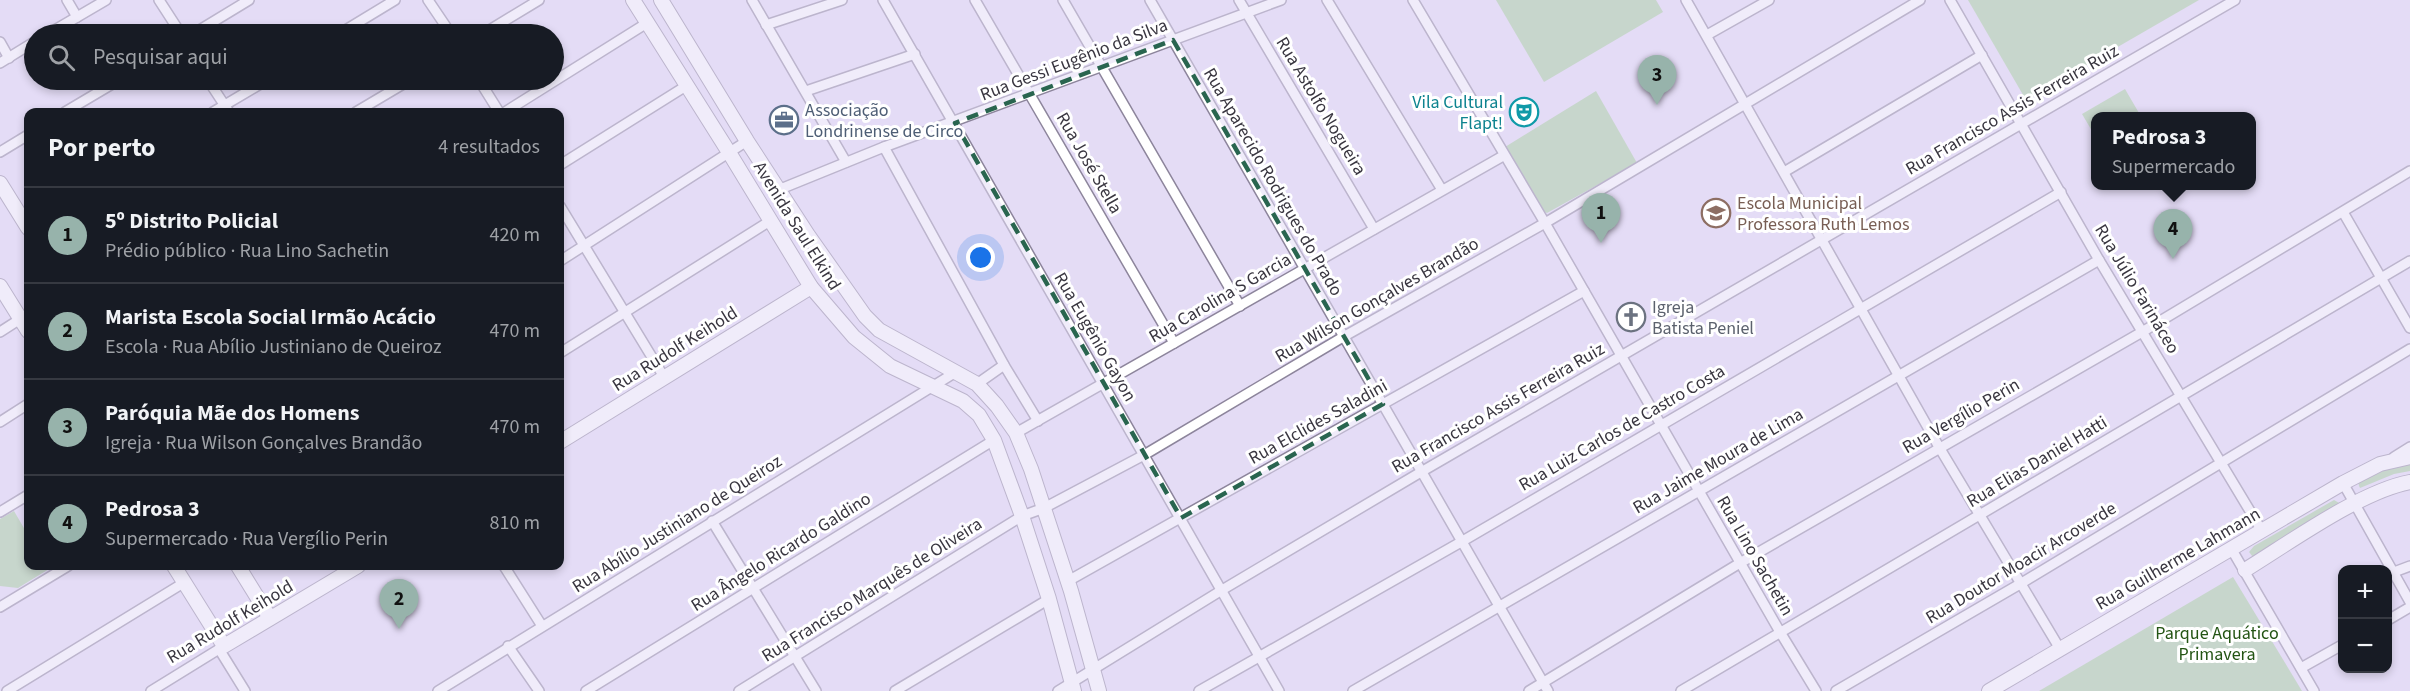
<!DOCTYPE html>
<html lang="pt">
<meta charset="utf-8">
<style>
:root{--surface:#171b24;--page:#20242c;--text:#f1f3f6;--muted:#9ea1a6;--line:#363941;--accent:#97b3ab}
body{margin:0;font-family:"Source Sans 3",sans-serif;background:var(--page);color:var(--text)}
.controls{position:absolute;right:18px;bottom:18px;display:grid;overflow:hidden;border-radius:12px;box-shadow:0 3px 9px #0003}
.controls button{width:54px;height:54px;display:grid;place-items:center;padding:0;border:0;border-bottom:2px solid var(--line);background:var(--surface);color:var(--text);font:30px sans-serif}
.you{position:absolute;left:981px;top:258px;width:21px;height:21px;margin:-15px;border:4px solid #fff;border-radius:50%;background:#1a73e8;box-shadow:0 0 0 9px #1a73e833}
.badge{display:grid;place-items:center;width:39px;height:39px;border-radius:50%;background:var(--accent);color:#111;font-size:20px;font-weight:700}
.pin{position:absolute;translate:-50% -50px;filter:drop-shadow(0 2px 3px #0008)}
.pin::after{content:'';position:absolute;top:32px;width:21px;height:18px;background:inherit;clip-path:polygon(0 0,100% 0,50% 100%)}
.popup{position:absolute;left:2091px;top:112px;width:165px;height:78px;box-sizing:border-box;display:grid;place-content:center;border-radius:12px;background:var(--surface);filter:drop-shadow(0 2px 4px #0005);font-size:20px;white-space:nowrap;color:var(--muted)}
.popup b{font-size:22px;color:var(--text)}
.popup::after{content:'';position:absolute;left:50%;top:100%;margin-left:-12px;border:12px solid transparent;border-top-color:var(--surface)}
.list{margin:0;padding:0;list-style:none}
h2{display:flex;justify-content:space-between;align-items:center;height:78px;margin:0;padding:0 24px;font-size:26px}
h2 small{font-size:20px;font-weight:400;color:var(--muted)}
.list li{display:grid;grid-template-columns:39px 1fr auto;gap:18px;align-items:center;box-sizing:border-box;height:96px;padding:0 24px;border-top:2px solid var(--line)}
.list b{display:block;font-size:22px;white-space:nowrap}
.list p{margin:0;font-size:20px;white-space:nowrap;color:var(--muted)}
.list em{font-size:20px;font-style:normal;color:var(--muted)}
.icon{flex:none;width:33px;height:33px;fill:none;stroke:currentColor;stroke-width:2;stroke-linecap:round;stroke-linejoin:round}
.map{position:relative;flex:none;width:2410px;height:691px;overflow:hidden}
.search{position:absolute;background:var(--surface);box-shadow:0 3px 9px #0003;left:24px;top:24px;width:540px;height:66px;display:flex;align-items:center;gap:15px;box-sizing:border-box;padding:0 21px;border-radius:33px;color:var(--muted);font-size:22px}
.panel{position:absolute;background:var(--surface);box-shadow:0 3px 9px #0003;left:24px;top:108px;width:540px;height:462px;border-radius:12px}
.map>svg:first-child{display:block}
</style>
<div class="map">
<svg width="2410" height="691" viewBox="0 0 2410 691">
<rect width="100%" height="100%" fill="#e4dcf5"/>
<!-- green -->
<g fill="#a5ce9a">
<polygon points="1496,0 1656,0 1663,12 1544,82"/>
<polygon points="1968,0 2199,0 2026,100"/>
<polygon points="2125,89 2139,113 2134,116 2095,116 2095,136 2082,114"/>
<polygon points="1596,91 1637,163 1547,213 1539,209 1505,147"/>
<polygon points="2410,463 2410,471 2394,474 2360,488 2359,486 2358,480 2389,467"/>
<polygon points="2334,500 2341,504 2253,557 2249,552 2254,546"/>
<polygon points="14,511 28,535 28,566 47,566 49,569 18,588 0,586 0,519"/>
<polygon points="2233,577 2302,691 2039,691"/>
</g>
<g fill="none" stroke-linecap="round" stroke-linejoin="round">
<!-- street casing -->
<g stroke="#8d859c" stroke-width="12">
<g id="street">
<polyline points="67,0 77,17"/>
<polyline points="159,0 181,34"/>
<polyline points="428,0 451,34"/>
<polyline points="752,0 846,162"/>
<polyline points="883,0 1279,691"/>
<polyline points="975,0 1174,343"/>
<polyline points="1063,0 1240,306"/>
<polyline points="1150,0 1548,691"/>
<polyline points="1239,0 1374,229"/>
<polyline points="1327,0 1442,190"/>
<polyline points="1413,0 1545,223 1780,632 1816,691"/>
<polyline points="1686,0 1939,447 2060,649"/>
<polyline points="1950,0 2099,260 2262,531"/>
<polyline points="766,25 842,0"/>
<polyline points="48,34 106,0"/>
<polyline points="193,34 249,0"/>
<polyline points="339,34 395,0"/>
<polyline points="483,34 539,0"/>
<polyline points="1707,35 1769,0"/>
<polyline points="0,42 9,58"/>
<polyline points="0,63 34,42"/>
<polyline points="208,80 229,112"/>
<polyline points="479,80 499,112"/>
<polyline points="806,91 915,54"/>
<polyline points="65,112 119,80"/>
<polyline points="213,112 267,80"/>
<polyline points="356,112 410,80"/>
<polyline points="505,112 647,23"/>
<polyline points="884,147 1004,365 1038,421"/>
<polyline points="0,152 28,135"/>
<polyline points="560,165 686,86"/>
<polyline points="1784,172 1982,55"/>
<polyline points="778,190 884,147 1281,0"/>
<polyline points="560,206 664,377"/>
<polyline points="2343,212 2410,328"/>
<polyline points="560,261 747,141"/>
<polyline points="0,332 28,314"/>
<polyline points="560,353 770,221"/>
<polyline points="977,384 1004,365"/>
<polyline points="0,422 28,404"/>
<polyline points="1016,433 1503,156"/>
<polyline points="2394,457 2410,447"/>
<polyline points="2343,483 2410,602"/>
<polyline points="0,512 28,495"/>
<polyline points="712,521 816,691"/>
<polyline points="2232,550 2314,691"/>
<polyline points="504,566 542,626"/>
<polyline points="2394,572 2410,566"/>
<polyline points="1068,581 1584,291"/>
<polyline points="0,607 68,566"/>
<polyline points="2388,620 2410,607"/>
<polyline points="508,646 539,691"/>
<polyline points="219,649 245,691"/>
<polyline points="2301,668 2342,645"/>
<polyline points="7,691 185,582"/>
<polyline points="151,691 224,646"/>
<polyline points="438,691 956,372"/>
<polyline points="586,691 994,440"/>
<polyline points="739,691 1022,516 1044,508 1144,455 1343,337 1545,223 1920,0"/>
<polyline points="895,691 1049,599"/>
<polyline points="1058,691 1222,590 1421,472 2235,0"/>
<polyline points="1199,691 1461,542 2061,192"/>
<polyline points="1353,691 2099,260"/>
<polyline points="1529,691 1740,563 2142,332 2410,171"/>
<polyline points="1681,691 2410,261"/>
<polyline points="1836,691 2020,584 2410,349"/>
</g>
</g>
<!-- secondary casing -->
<g stroke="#8d859c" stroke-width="16">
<g id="secondary">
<polyline points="633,0 730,154 811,287 854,337 890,366 963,401 979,415 994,440 1022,516 1049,599 1074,691"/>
<polyline points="661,0 747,141 808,235 865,316 879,330 977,384 997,406 1016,433 1031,469 1071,591 1099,691"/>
<polyline points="0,183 28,228"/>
<polyline points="0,286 28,331"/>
<polyline points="560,442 811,287"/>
<polyline points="174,566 224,646 358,566"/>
<polyline points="238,566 270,618"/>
<path d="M2245,570C2289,543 2361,491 2410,482"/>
<polyline points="1989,691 2343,483 2380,464 2410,457"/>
</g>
</g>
<!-- street -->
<use href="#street" stroke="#fff" stroke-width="9"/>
<!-- secondary -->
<use href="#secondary" stroke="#fff" stroke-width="14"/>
</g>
<!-- marked area -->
<path d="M0 0H2410V691H0ZM1173,40L1383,404L1181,518L955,123Z" fill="#e4dcf5" fill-opacity=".55" fill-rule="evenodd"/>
<path fill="none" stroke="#29654f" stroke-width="4.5" stroke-dasharray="12 8" stroke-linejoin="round" d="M1173,40L1383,404L1181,518L955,123Z"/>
<!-- icons -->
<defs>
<g id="theatre-ring" transform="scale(1.5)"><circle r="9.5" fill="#fff" stroke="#0f9aa8" stroke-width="1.5"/><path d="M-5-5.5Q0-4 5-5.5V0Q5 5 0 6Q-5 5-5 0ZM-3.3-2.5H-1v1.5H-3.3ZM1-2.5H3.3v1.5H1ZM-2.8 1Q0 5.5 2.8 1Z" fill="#0f9aa8"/></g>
<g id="office-ring" transform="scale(1.5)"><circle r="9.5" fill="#fff" stroke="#5c6f8a" stroke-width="1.5"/><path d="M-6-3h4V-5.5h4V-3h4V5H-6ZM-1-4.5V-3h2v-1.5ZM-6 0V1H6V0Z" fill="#5c6f8a"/></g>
<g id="school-ring" transform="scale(1.5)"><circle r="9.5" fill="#fff" stroke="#8d6e63" stroke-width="1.5"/><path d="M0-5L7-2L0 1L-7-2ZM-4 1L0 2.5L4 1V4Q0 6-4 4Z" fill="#8d6e63"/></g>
<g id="church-ring" transform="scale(1.5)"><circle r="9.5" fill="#fff" stroke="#6b7280" stroke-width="1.5"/><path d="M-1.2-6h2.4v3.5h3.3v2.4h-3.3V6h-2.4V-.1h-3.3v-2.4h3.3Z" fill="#6b7280"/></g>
</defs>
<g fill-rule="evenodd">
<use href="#theatre-ring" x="1524" y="112"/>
<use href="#office-ring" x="784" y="120"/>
<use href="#school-ring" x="1716" y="213"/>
<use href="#church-ring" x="1631" y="317"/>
</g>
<g text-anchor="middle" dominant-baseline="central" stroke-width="6" stroke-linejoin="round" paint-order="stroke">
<!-- street labels -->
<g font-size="18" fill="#393640" stroke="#fff">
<text transform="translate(1074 60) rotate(-21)">Rua Gessi Eugênio da Silva</text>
<text transform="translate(1321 106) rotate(59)">Rua Astolfo Nogueira</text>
<text transform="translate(2012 110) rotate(-30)">Rua Francisco Assis Ferreira Ruiz</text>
<text transform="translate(1089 163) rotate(60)">Rua José Stella</text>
<text transform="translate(1273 182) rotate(60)">Rua Aparecido Rodrigues do Prado</text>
<text transform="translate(797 226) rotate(58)">Avenida Saul Elkind</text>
<text transform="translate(2137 289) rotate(59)">Rua Júlio Farináceo</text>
<text transform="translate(1220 298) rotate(-30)">Rua Carolina S Garcia</text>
<text transform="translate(1377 300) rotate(-30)">Rua Wilson Gonçalves Brandão</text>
<text transform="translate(1095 337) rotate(60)">Rua Eugênio Gayon</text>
<text transform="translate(675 349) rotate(-32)">Rua Rudolf Keihold</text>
<text transform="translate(1498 408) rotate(-30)">Rua Francisco Assis Ferreira Ruiz</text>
<text transform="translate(1961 416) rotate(-30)">Rua Vergílio Perin</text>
<text transform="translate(1318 422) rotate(-29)">Rua Elclides Saladini</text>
<text transform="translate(1622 428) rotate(-30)">Rua Luiz Carlos de Castro Costa</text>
<text transform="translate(1718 461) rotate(-30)">Rua Jaime Moura de Lima</text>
<text transform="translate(2037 462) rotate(-31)">Rua Elias Daniel Hatti</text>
<text transform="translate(677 524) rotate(-32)">Rua Abílio Justiniano de Queiroz</text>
<text transform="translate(781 552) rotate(-32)">Rua Ângelo Ricardo Galdino</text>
<text transform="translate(1755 556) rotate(60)">Rua Lino Sachetin</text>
<text transform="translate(2178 559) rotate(-30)">Rua Guilherme Lahmann</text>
<text transform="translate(2021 563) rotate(-31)">Rua Doutor Moacir Arcoverde</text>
<text transform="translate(872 590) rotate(-32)">Rua Francisco Marquês de Oliveira</text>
<text transform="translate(230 622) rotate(-31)">Rua Rudolf Keihold</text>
</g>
<!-- culture labels -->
<g font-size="18" fill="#0d838f" stroke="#fff" text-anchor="end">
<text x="1503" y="102">Vila Cultural<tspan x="1503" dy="21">Flapt!</tspan></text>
</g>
<!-- service labels -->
<g font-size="18" fill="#4e5e75" stroke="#fff" text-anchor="start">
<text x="805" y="110">Associação<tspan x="805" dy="21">Londrinense de Circo</tspan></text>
</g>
<!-- education labels -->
<g font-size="18" fill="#785e54" stroke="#fff" text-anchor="start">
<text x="1737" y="203">Escola Municipal<tspan x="1737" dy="21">Professora Ruth Lemos</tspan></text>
</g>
<!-- worship labels -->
<g font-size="18" fill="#5b616d" stroke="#fff" text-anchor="start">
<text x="1652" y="307">Igreja<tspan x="1652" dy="21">Batista Peniel</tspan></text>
</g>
<!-- park labels -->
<g font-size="18" fill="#235413" stroke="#fff">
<text x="2217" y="633">Parque Aquático<tspan x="2217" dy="21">Primavera</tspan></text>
</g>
</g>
</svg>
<div class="controls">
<button>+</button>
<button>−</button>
</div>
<div class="you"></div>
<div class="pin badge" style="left:1601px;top:243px">1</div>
<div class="pin badge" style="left:399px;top:629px">2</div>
<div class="pin badge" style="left:1657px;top:105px">3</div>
<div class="pin badge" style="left:2173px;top:259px">4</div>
<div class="popup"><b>Pedrosa 3</b>Supermercado</div>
<div class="search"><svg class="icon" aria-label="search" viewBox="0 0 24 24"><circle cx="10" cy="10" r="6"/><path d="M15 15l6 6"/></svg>Pesquisar aqui</div>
<section class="panel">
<h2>Por perto<small>4 resultados</small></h2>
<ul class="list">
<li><span class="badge">1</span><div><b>5º Distrito Policial</b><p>Prédio público · Rua Lino Sachetin</p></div><em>420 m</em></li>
<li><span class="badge">2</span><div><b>Marista Escola Social Irmão Acácio</b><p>Escola · Rua Abílio Justiniano de Queiroz</p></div><em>470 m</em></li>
<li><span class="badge">3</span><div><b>Paróquia Mãe dos Homens</b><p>Igreja · Rua Wilson Gonçalves Brandão</p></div><em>470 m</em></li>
<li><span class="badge">4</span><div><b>Pedrosa 3</b><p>Supermercado · Rua Vergílio Perin</p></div><em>810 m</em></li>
</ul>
</section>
</div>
